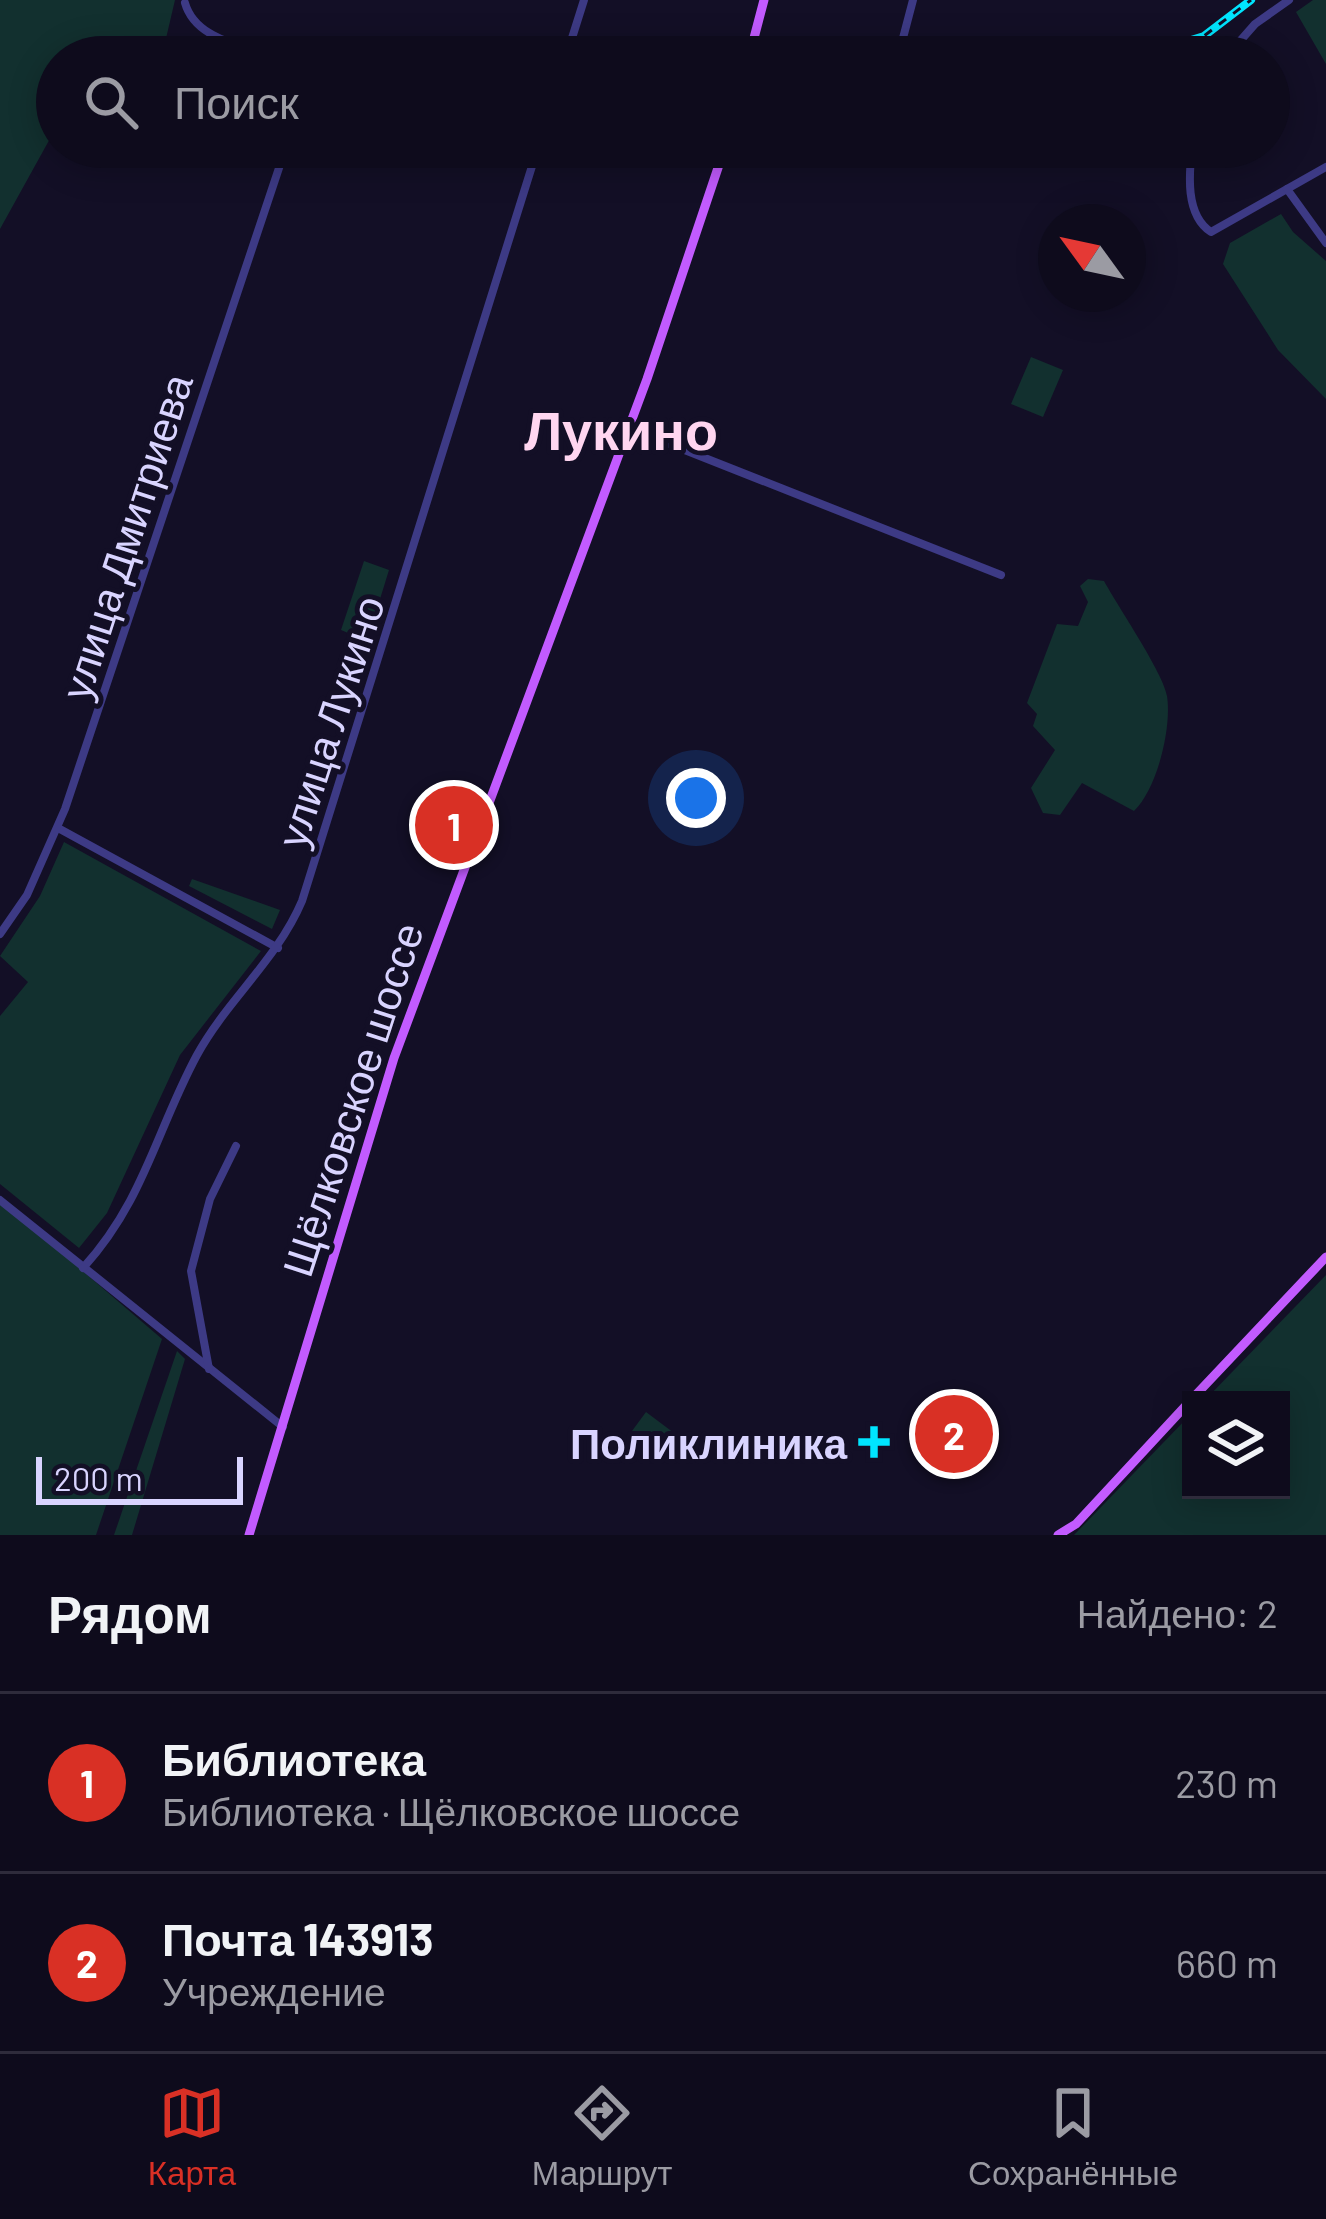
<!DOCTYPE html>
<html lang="ru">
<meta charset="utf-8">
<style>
:root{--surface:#0e0b1c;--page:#1c1929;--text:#f1f3f6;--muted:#9b9ba3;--line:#2e2b3b;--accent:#d93025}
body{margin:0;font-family:Barlow,sans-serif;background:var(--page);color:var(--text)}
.controls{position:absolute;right:36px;bottom:36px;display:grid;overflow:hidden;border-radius:0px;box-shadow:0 6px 30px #0003}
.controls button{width:108px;height:108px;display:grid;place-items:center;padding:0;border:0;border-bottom:3px solid var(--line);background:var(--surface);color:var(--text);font:60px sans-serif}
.compass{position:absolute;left:1038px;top:204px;width:108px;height:108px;border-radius:50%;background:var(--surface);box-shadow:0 6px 30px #0003;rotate:303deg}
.scale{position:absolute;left:36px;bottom:30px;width:207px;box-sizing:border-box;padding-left:12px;border:6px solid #d9d4ff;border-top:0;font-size:33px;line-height:42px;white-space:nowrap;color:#d9d4ff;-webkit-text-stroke:9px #130f26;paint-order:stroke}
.you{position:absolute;left:696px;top:798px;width:42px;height:42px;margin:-30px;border:9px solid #fff;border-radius:50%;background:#1a73e8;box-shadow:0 0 0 18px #1a73e833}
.badge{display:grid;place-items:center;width:78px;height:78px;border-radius:50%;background:var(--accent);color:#fff;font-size:39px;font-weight:700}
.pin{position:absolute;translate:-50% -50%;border:6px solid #fff;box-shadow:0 3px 12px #0006}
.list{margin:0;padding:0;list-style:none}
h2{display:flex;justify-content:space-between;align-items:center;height:156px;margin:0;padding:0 48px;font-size:51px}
h2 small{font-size:39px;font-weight:400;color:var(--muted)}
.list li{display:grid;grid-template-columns:78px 1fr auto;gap:36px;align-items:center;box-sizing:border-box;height:180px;padding:0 48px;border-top:3px solid var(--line)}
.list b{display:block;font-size:45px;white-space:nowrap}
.list p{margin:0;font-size:39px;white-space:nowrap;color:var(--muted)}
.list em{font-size:39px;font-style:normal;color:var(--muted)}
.icon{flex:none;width:66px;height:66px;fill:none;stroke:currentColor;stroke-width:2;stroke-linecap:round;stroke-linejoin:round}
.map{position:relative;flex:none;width:1326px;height:1535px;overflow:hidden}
.search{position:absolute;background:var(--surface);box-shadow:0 6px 30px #0003;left:36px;right:36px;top:36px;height:132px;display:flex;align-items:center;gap:30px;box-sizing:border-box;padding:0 42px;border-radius:66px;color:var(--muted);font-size:45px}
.sheet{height:516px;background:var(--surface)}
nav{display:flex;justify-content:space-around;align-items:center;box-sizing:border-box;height:168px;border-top:3px solid var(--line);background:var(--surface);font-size:33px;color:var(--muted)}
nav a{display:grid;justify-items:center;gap:6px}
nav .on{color:var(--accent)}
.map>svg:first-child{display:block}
</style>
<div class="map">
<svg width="1326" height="1535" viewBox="0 0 1326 1535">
<rect width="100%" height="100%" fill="#130f26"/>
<!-- green -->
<g fill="#12302f">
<polygon points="0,0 175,0 164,47 183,53 57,57 57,126 0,229"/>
<polygon points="1313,0 1326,0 1326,64 1296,12"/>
<polygon points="1281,214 1293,232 1326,261 1326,399 1278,350 1223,264 1230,243"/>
<polygon points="1031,357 1063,370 1043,417 1011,404"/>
<polygon points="364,561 389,570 367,641 341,630"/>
<path d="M1088,579L1104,581C1117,605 1164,674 1167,696C1172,728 1157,789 1134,811L1082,783L1060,815L1043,813L1031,788L1055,750L1033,726L1037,714L1027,703L1057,624L1078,626L1088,602L1080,586Z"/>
<polygon points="64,842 261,951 180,1055 107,1213 79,1248 0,1184 0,1016 28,982 0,956 40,896"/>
<polygon points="192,879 280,910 272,929 189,886"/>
<polygon points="0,1200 162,1339 96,1535 0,1535"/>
<polygon points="1326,1275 1326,1535 1074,1535 1191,1414 1191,1490 1281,1490 1281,1400 1205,1400"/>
<polygon points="177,1351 185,1359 132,1535 114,1535"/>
<polygon points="646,1412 678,1436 666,1455 632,1431"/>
</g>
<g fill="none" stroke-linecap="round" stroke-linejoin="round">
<!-- minor -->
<g stroke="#3d3a85" stroke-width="8">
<path d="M185,3C195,38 238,44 269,57"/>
<polyline points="352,57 384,50 413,57"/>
<polyline points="566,57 584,0"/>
<polyline points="898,57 913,0"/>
<polyline points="1226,57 1255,24 1289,0"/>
<path d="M1192,147C1189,174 1185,215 1211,232L1326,167"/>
<polyline points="1287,189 1326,243"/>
<polyline points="629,428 1001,575"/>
<polyline points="58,828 278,948"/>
<polyline points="0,934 27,895 65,809 286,147"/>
<polyline points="0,1200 283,1427"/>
<path d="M83,1268C144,1201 156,1131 197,1055C227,1000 277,960 302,901L538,147"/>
<polyline points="209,1369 191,1271 210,1199 236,1146"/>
</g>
<!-- major -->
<g stroke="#c25bff" stroke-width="9">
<polyline points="749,57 764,0"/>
<polyline points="1191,1400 1326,1257"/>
<polyline points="249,1535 394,1058 647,379 725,147"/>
<polyline points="1058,1535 1076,1524 1191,1400"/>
</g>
<!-- rail casing -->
<g stroke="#00e5ff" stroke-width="8">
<g id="rail">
<polyline points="1019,50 1076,57"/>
<polyline points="1136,57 1204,36 1251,0"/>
</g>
</g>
<!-- rail -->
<use href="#rail" stroke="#130f26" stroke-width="3" stroke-dasharray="9" stroke-linecap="butt"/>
</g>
<!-- markers -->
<path fill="#00e5ff" stroke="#130f26" stroke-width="4.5" d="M868 1424h12v12h12v12h-12v12h-12v-12h-12v-12h12z"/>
<g text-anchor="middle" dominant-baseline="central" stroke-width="10" stroke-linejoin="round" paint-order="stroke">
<!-- street labels -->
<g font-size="42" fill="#d9d4ff" stroke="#130f26">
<text transform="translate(125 536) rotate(-72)">улица Дмитриева</text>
<text transform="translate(329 721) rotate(-72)">улица Лукино</text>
<text transform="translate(351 1099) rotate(-72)">Щёлковское шоссе</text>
</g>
<!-- poi labels -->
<g font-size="42" font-weight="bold" fill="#d9d4ff" stroke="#130f26" text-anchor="end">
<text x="847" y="1442">Поликлиника</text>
</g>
<!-- district labels -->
<g font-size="54" font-weight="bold" fill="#ffd6f0" stroke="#130f26">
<text x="621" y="428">Лукино</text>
</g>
</g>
</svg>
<div class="controls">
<button><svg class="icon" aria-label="layers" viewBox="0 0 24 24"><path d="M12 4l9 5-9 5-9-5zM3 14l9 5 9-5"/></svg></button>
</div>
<svg class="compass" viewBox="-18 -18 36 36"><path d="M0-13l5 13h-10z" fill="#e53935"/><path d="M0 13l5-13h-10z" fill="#9b9ba3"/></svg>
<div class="scale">200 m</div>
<div class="you"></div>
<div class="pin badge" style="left:454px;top:825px">1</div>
<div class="pin badge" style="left:954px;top:1434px">2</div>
<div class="search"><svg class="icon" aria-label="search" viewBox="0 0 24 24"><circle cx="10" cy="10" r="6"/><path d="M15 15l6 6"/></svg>Поиск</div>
</div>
<section class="sheet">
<h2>Рядом<small>Найдено: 2</small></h2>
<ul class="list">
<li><span class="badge">1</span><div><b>Библиотека</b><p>Библиотека · Щёлковское шоссе</p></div><em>230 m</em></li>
<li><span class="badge">2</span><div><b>Почта 143913</b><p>Учреждение</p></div><em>660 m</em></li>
</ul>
</section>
<nav>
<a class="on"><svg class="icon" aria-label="map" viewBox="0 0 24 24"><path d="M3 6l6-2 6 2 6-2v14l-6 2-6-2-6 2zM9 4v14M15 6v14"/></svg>Карта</a>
<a><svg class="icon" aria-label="directions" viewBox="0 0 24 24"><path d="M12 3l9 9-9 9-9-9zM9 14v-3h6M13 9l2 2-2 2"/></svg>Маршрут</a>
<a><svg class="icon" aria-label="saved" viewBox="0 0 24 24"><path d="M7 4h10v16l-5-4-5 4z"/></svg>Сохранённые</a>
</nav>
